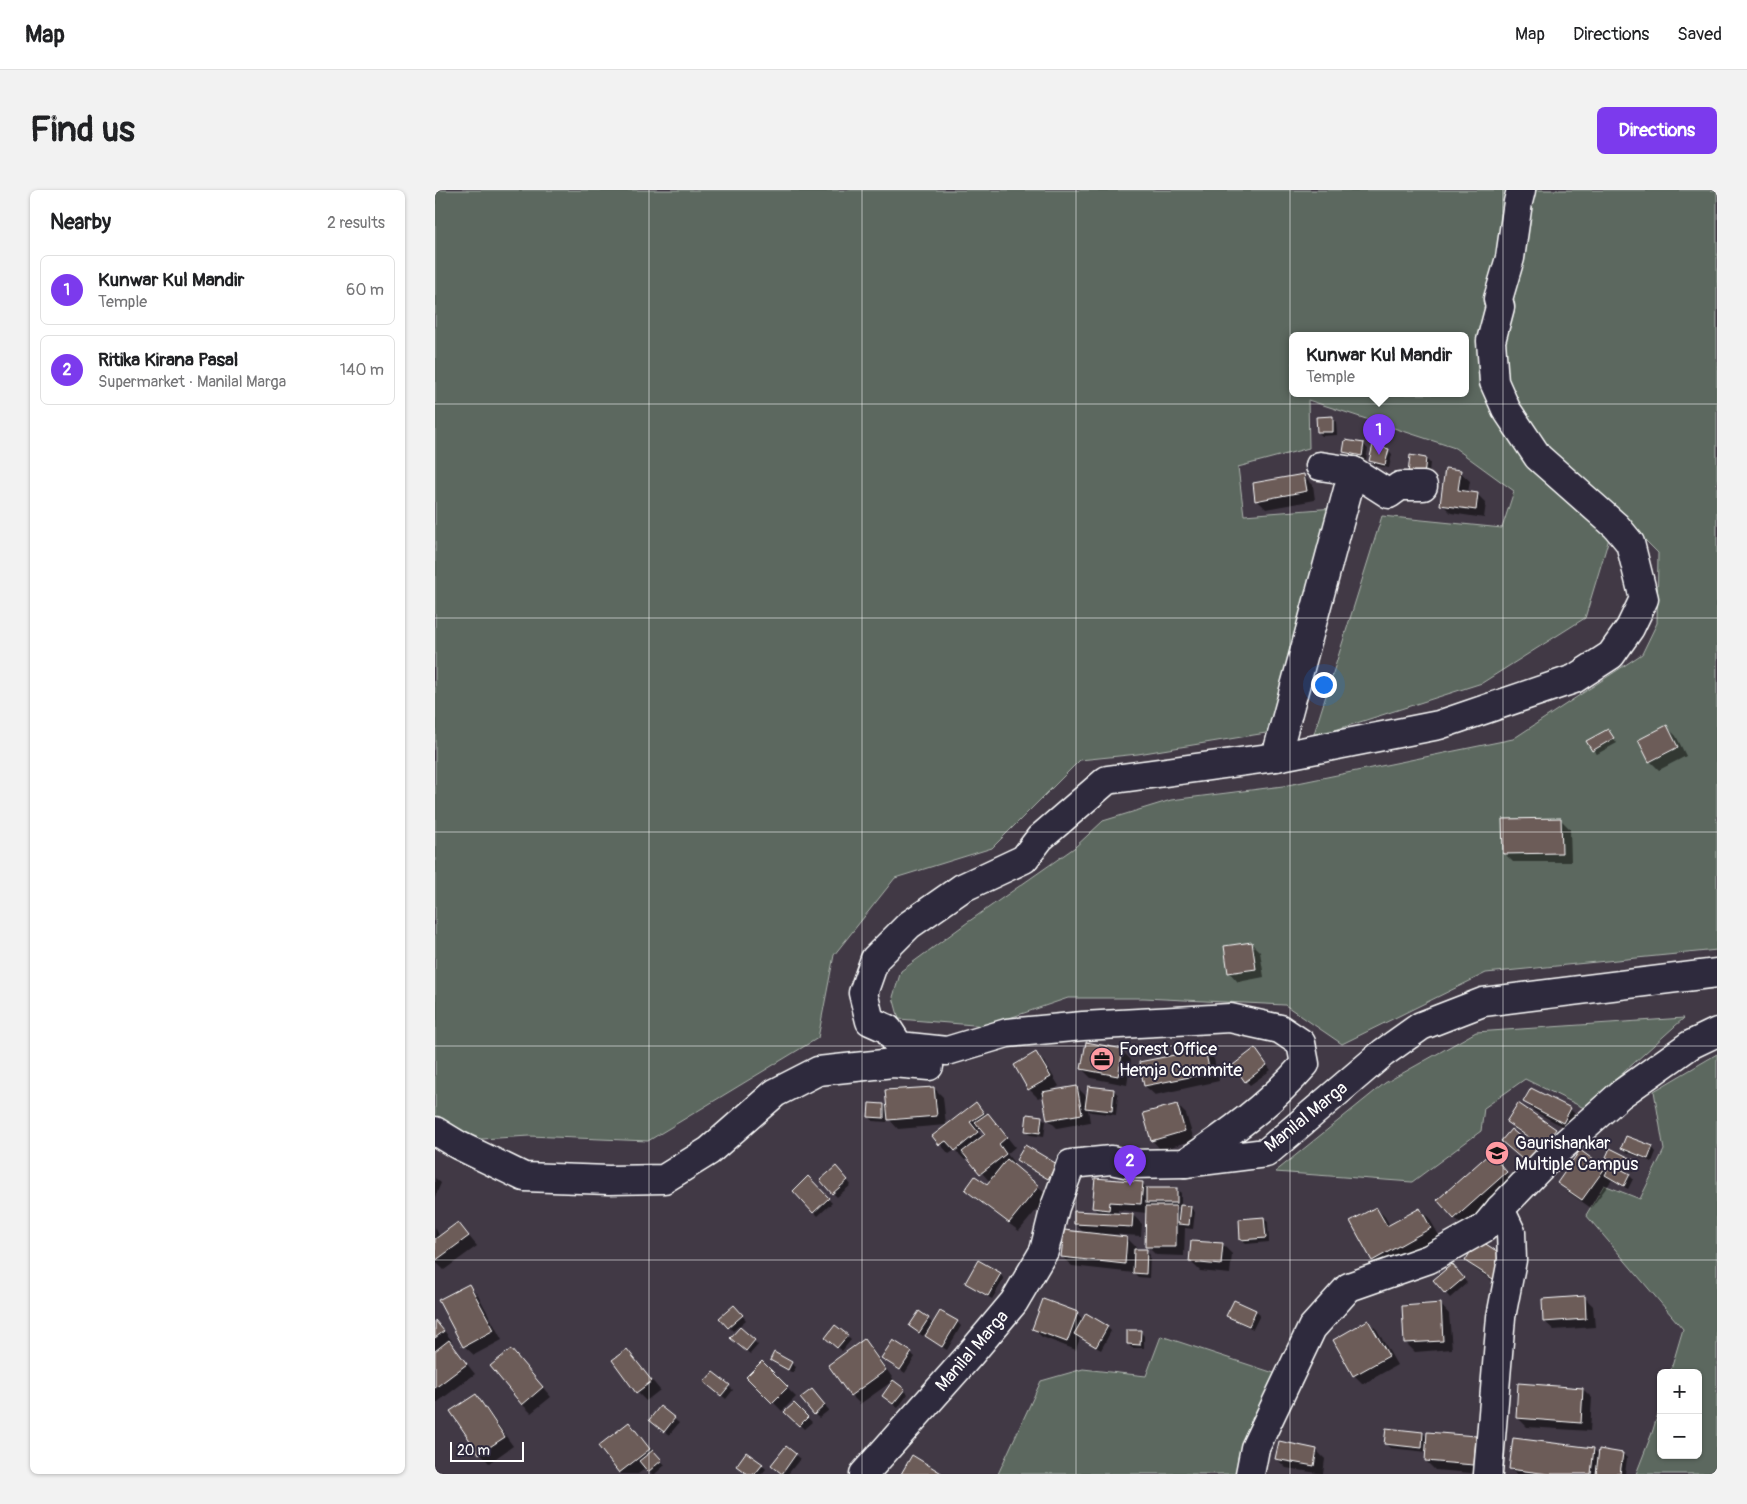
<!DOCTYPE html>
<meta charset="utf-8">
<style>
:root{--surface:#fff;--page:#f2f2f2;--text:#202124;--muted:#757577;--line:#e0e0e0;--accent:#7c3aed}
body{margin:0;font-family:Pangolin,sans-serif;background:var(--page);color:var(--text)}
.controls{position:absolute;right:15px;bottom:15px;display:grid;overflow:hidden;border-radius:8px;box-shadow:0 1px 4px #0004}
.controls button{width:45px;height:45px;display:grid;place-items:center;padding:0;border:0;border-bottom:1px solid var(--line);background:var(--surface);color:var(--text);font:25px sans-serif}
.scale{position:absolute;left:15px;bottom:12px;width:74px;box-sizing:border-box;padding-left:5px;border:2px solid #fff;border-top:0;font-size:14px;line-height:18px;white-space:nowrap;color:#fff;-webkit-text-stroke:4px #2f2a3d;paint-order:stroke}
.you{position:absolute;left:888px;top:494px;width:18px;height:18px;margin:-12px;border:4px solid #fff;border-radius:50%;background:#1a73e8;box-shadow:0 0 0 8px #1a73e833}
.badge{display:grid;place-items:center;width:32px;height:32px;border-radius:50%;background:var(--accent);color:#fff;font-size:16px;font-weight:700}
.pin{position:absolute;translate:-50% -41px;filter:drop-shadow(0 1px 2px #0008)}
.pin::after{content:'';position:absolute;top:26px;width:18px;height:15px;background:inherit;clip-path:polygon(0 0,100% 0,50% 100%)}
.popup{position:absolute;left:854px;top:142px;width:180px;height:65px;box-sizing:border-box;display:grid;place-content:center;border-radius:8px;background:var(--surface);filter:drop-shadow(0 1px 4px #0005);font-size:16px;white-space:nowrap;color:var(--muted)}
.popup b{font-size:19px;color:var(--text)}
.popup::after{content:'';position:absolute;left:50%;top:100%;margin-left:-10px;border:10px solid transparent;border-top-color:var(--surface)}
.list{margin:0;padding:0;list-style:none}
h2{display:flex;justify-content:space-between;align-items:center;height:65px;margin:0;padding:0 20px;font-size:21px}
h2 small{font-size:16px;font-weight:400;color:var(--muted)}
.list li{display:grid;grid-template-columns:32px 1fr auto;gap:15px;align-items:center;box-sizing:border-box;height:70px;margin:0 10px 10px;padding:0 10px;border:1px solid var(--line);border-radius:8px}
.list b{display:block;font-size:19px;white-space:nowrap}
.list p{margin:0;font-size:16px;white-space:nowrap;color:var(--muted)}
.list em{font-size:16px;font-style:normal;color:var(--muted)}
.map{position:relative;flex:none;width:1282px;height:1284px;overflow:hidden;border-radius:8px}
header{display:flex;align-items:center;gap:30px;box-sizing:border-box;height:70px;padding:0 25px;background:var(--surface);border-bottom:1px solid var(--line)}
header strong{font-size:24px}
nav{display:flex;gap:28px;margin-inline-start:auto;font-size:18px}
.intro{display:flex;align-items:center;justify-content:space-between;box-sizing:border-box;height:120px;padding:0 30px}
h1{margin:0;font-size:35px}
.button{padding:12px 22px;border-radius:8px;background:var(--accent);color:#fff;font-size:18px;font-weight:700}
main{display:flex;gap:30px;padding:0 30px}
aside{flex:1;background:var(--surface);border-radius:8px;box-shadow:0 1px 4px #0004}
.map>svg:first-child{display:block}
</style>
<header>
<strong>Map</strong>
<nav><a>Map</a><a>Directions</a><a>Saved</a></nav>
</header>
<div class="intro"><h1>Find us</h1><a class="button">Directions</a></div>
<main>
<aside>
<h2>Nearby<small>2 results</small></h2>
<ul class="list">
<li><span class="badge">1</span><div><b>Kunwar Kul Mandir</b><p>Temple</p></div><em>60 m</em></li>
<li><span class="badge">2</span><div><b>Ritika Kirana Pasal</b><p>Supermarket · Manilal Marga</p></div><em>140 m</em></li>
</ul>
</aside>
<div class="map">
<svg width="1282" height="1284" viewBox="0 0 1282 1284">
<rect width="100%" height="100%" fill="#413945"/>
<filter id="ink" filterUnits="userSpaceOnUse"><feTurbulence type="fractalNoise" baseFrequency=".02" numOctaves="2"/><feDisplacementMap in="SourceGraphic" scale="10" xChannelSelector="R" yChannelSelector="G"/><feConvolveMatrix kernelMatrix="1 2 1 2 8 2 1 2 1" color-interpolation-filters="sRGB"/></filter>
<g filter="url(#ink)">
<!-- green -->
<g fill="#5b685e" stroke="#adb4ae" fill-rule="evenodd">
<path d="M0,0H1282V760L1051,783L907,854L850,815L709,808H633L551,836L464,829L458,807L466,781L533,732L639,658L668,631L736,610L848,596L1078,549L1207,464L1222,433L1223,363L1182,322L1150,428L1047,493L878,547L947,326L1067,338L1079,301L1020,258L873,210L874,258L803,277L809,325L899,318L837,542L703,564L645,570L557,658L460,688L399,765L383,848L213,951L94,946L0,952ZM858,146H1030V204H858Z"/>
<polygon points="1249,828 1149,918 1090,889 1049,918 1046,941 977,992 840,982 950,893 1041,842"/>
<polygon points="1282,864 1282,1284 1201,1284 1217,1243 1226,1214 1226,1265 1263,1265 1263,1183 1235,1183 1248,1139 1151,1025 1169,995 1205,1009 1229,960 1219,901"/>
<polygon points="726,1146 842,1184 810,1284 563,1284 606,1191 648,1179 711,1186"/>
</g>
<!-- shadow -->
<g fill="#0007" fill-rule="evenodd">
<polygon points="897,228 901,232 902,245 887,246 883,242"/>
<polygon points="911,251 929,255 933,259 931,270 913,266 909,262"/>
<polygon points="953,260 957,264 954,278 939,275 935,271"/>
<polygon points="991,269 995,273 993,290 978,288"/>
<polygon points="1025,282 1035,291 1033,303 1042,304 1051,313 1049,328 1016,323 1007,314"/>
<polygon points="869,286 878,295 880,310 831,319 822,310"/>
<polygon points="1232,537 1241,546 1251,566 1224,580 1215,571"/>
<polygon points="1173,541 1182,553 1162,564 1158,560"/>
<polygon points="1126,630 1135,639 1136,672 1078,672 1069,663"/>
<polygon points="816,753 825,762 829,787 803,792 794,782"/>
<polygon points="770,860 779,869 784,891 720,905 710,896"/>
<polygon points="820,860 836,880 815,895 811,891"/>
<polygon points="687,861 696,870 692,895 656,888 647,879"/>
<polygon points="601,864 610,873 624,896 615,902 642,897 653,908 679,900 683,905 681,925 656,922 653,919 655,932 622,938 613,929 609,905 603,908 594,899 580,876"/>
<polygon points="499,898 508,907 511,935 463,939 453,928 452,932 438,931 434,926 449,915 453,920"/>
<polygon points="1090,912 1135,919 1144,928 1138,942 1099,921"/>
<path d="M541,914L561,933L580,957L572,964L579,973L577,975L613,1006L584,1041L541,1009L532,1000L552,996L555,992L533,967L530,970L520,960L514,964L498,946ZM547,939L552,944L548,948L543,942Z"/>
<polygon points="742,915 751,924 759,950 726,960 717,950"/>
<polygon points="606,927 611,931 609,947 595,945 591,941"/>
<polygon points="1072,931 1120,940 1129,949 1118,965 1081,940"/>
<polygon points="1217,957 1221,962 1217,972 1191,962 1187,958"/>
<polygon points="1172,967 1198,971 1202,975 1199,981 1177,971"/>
<polygon points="583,970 621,974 618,992 587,974"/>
<polygon points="1064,974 1080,992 1029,1038 1003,1010"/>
<polygon points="1169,979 1173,983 1194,985 1198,989 1193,999 1177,990 1156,1018 1133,1002 1124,993"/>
<polygon points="406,982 416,995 402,1007 398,1003"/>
<polygon points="0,988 6,993 0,1007"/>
<polygon points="373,988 397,1013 383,1026 359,1001"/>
<path d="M707,993L713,999H742L746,1003V1016L755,1017L760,1022L758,1039L750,1038L749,1066L721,1065L712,1056V1023L683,1020V1024L698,1025L707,1034L706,1046L674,1044V1046L692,1048L701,1057V1060L711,1061L715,1065L714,1088L703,1087L699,1083L637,1076L627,1067L650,1044L640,1034L664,1023L658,1018ZM740,1017H746V1023Z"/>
<polygon points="941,1018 950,1027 955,1036 985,1019 994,1028 1005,1047 947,1079 938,1070"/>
<polygon points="828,1028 833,1032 834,1052 811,1054 806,1050"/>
<polygon points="23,1033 42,1056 9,1080 0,1071 0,1037 5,1047"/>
<polygon points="788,1055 797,1064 795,1084 765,1081 756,1072"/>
<polygon points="1070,1068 1067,1097 1040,1079 1031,1070"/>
<polygon points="1021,1080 1032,1093 1015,1108 1000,1090"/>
<polygon points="565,1084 569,1089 557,1109 536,1097 532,1093"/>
<polygon points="34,1096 43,1105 67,1150 39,1165 29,1156"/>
<polygon points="1149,1107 1158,1116 1160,1137 1119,1140 1109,1131"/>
<polygon points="1005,1114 1014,1124 1017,1159 980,1162 970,1152"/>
<polygon points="303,1121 311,1130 298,1141 294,1137"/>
<polygon points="820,1121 825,1125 818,1139 797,1129 793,1125"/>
<polygon points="642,1123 648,1130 672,1137 676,1141 666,1160 645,1148 641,1160 607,1147 598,1138"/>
<polygon points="493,1129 498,1134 522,1132 526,1136 512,1160 495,1150 490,1144 488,1146 479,1140"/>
<polygon points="0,1131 7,1138 17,1151 15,1153 40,1184 0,1214"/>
<polygon points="933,1131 942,1140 962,1175 928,1194 919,1185"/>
<polygon points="401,1137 416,1150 407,1161 395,1152"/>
<polygon points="705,1141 709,1146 709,1158 697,1158 693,1154"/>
<polygon points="319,1151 323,1155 315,1164 301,1152"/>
<polygon points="429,1151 438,1160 459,1190 425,1214 416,1205 395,1175"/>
<polygon points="76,1160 116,1207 96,1223 87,1214"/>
<polygon points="192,1160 225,1200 211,1211 202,1202"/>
<polygon points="476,1163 480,1167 470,1183 448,1168"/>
<polygon points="337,1170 356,1173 361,1177 358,1183 341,1174"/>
<polygon points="327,1173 361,1207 347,1221 313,1187"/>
<polygon points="275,1196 294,1196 298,1200 291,1209"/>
<polygon points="1148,1199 1157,1208 1155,1241 1092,1237 1083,1228"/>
<polygon points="469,1200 473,1204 463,1218 452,1210"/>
<polygon points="381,1205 394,1220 384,1228 379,1224"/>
<polygon points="40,1206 49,1215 78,1256 54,1273 45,1263 17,1222"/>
<polygon points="359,1215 377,1232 369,1239 351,1222"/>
<polygon points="225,1218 244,1233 234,1245 220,1234"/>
<polygon points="194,1234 230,1275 220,1284 217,1284 211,1278 203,1284 186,1284 184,1282"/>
<polygon points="988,1243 993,1248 1040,1247 1050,1257 1048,1284 1000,1280 991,1271 992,1262 955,1258 951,1254"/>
<polygon points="351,1257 365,1269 353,1284 348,1284 342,1279"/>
<polygon points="1158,1259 1165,1266 1188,1264 1192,1268 1190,1284 1081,1284 1075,1279"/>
<polygon points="881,1260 890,1269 888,1284 851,1278 842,1269"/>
<polygon points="327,1275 331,1279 327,1284 312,1284"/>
</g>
<!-- building -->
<g fill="#6c5b59" stroke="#fff">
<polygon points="898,226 898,242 882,242 881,227"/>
<polygon points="910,250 929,253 927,266 908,262"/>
<polygon points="938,255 954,259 950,275 934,271"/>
<polygon points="975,265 991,268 989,286 973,284"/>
<polygon points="1010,278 1026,280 1023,300 1043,303 1041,320 1005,315"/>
<polygon points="869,284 872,301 820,311 818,293"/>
<polygon points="1232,535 1243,557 1214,572 1203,550"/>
<polygon points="1173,539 1179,548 1157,561 1151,551"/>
<polygon points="1126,628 1127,663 1068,664 1067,629"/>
<polygon points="817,752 821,779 793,783 789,756"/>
<polygon points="651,852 688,859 683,886 646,879"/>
<polygon points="820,858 832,875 810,892 798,875"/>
<polygon points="770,859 775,883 709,896 704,872"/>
<polygon points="601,862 616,887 593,900 579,875"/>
<polygon points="642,896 647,924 612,930 607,902"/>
<polygon points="653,896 679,899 677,921 650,918"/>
<polygon points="499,897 502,926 453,930 450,900"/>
<polygon points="1096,898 1136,918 1128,933 1088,912"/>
<polygon points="541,912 549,923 535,932 543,942 520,961 511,951 504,955 497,946"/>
<polygon points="434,913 449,914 449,928 433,927"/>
<polygon points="1083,913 1121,939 1108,957 1071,932"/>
<polygon points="742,914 750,941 716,951 708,923"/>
<polygon points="553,923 572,947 564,954 571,964 545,984 527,962 550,944 540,932"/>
<polygon points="592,924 607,926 605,943 590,941"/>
<polygon points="1076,939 1104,962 1094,975 1066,951"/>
<polygon points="1191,946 1218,956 1213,969 1186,958"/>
<polygon points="590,955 622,974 613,989 581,970"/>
<polygon points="1175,958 1199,970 1195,978 1171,967"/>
<polygon points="1145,960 1170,978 1147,1010 1122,993"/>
<polygon points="1055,963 1072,982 1019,1029 1002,1010"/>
<polygon points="572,969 604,996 574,1033 530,1000 540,986 552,994"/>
<polygon points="1176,974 1195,984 1189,996 1170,985"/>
<polygon points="401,976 413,990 397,1004 385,990"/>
<polygon points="373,986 394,1008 378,1023 358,1001"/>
<polygon points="660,988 708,992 706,1014 675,1012 674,1020 657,1018"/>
<rect x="711" y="998" width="31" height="15"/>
<polygon points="745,1015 756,1016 754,1035 743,1034"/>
<polygon points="711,1016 741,1016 741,1057 710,1057"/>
<polygon points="941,1017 952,1036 985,1018 996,1038 937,1071 915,1031"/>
<polygon points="639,1021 698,1024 697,1037 639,1034"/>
<polygon points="829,1027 831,1048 805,1050 804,1029"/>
<polygon points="23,1032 34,1046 0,1071 0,1049"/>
<polygon points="629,1040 692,1047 690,1074 626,1067"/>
<polygon points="1043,1049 1071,1067 1058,1089 1030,1071"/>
<polygon points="756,1051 788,1053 786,1075 754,1072"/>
<polygon points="699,1059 712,1059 711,1084 698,1083"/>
<polygon points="543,1070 566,1083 553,1106 530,1093"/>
<polygon points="1017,1074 1029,1088 1010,1104 998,1090"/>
<polygon points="34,1094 59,1140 28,1157 3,1110"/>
<polygon points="1150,1106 1151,1129 1108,1132 1107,1109"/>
<polygon points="608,1109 643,1122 632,1152 597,1139"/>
<polygon points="799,1110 821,1120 814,1136 791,1126"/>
<polygon points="1006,1113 1008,1151 969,1153 967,1116"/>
<polygon points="299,1115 308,1125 293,1138 284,1128"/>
<polygon points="484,1121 494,1128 484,1143 474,1136"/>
<polygon points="505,1121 523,1131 507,1157 490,1146"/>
<polygon points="651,1123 673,1136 661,1157 639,1144"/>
<polygon points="0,1130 9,1141 0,1148"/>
<polygon points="933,1130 954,1166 918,1186 898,1150"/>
<polygon points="400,1135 413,1145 402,1158 390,1148"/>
<polygon points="305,1137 320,1150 311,1161 295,1148"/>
<polygon points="692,1140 706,1140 705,1155 692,1154"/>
<polygon points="429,1149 451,1180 415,1206 393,1175"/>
<polygon points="14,1150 32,1174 0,1198 0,1161"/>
<polygon points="458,1150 477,1162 465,1180 446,1168"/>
<polygon points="76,1159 108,1197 87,1215 55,1176"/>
<polygon points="192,1159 217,1191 201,1203 177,1170"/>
<polygon points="339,1162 357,1172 353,1180 335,1170"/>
<polygon points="327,1171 353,1197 337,1213 311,1187"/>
<polygon points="278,1182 295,1195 286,1206 269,1192"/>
<polygon points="458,1190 470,1199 458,1214 447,1206"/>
<polygon points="1083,1193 1148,1198 1146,1233 1081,1228"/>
<polygon points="377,1199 390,1215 379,1225 365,1208"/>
<polygon points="41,1204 70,1247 44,1264 15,1221"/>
<polygon points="359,1213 373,1227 364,1236 349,1222"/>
<polygon points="225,1216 240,1228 229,1242 214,1230"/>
<polygon points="194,1232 215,1259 184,1283 163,1256"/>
<polygon points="951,1238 988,1242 987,1258 949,1254"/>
<polygon points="992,1242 1041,1246 1039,1275 990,1271"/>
<polygon points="1078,1248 1159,1258 1156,1284 1114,1284 1074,1279"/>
<polygon points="844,1251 882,1259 879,1276 840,1269"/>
<polygon points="351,1256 361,1264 347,1284 336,1275"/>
<polygon points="1164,1259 1188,1263 1185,1284 1161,1284"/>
<polygon points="218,1260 227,1270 213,1282 204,1271"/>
<polygon points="311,1262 328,1274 320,1284 312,1284 301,1276"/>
<polygon points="477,1265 508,1284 466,1284"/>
</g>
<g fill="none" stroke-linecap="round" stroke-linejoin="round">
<!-- minor casing -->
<g stroke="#fff" stroke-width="31">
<g id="minor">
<polyline points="918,281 954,304 965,296 988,296"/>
<polyline points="841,567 918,281 885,276"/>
<polyline points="0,941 23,955 89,987 174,990 229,989 274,961 340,903 383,881 458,873 494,876"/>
<path d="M750,973C794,944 835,914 870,874L866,853L845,839L795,828L648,836L572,843L512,861L464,856L453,839L435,831L428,803L440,769L474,735L527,698L589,669L605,648L672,590L841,567L1004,535L1139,489L1176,465L1195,438L1209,409L1195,353L1181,336L1103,267L1071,219L1059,192L1056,151L1065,117L1063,109L1075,68L1083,12L1086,0"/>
<polyline points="429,1284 533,1167 579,1112 609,1061 620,1017 636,974 676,970 695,974 750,973 831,963 948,863 986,836 1048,812 1282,783"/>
<polyline points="815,1284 820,1258 877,1138 914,1097 994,1069 1049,1038 1065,1019 1114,968 1186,904 1255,855 1282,842"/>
<polyline points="1053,1284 1066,1127 1077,1070 1076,1042 1065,1019"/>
</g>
</g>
<!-- minor -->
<use href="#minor" stroke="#2f2a3d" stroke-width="28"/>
</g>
</g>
<!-- grid -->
<path fill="none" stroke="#fff" stroke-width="1" stroke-opacity="0.55" d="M214,0V1284M427,0V1284M641,0V1284M855,0V1284M1068,0V1284M0,214H1282M0,428H1282M0,642H1282M0,856H1282M0,1070H1282"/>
<!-- icons -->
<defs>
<g id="office-disc" transform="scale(1.25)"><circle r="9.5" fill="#ff9aa2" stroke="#2f2a3d"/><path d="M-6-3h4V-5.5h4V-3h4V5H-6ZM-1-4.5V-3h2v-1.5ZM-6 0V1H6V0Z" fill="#111"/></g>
<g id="university-disc" transform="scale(1.25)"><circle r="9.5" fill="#ff9aa2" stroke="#2f2a3d"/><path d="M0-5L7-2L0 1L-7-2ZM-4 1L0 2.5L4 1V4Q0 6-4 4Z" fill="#111"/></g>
</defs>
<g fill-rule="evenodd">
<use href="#office-disc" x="667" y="869"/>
<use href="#university-disc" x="1062" y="963"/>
</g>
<g text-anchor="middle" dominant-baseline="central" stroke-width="4" stroke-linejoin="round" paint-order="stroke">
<!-- poi labels -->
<g font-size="18" fill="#fff" stroke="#2f2a3d" text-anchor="start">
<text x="684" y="859">Forest Office<tspan x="684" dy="21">Hemja Commite</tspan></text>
<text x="1080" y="953">Gaurishankar<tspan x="1080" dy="21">Multiple Campus</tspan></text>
</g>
<!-- street labels -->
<g font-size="18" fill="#fff" stroke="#2f2a3d">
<text transform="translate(871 927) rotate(-39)">Manilal Marga</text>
<text transform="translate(537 1161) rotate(-49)">Manilal Marga</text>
</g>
</g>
</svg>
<div class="controls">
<button>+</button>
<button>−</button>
</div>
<div class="scale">20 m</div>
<div class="you"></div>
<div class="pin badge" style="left:944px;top:265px">1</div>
<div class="popup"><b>Kunwar Kul Mandir</b>Temple</div>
<div class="pin badge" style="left:695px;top:996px">2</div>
</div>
</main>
